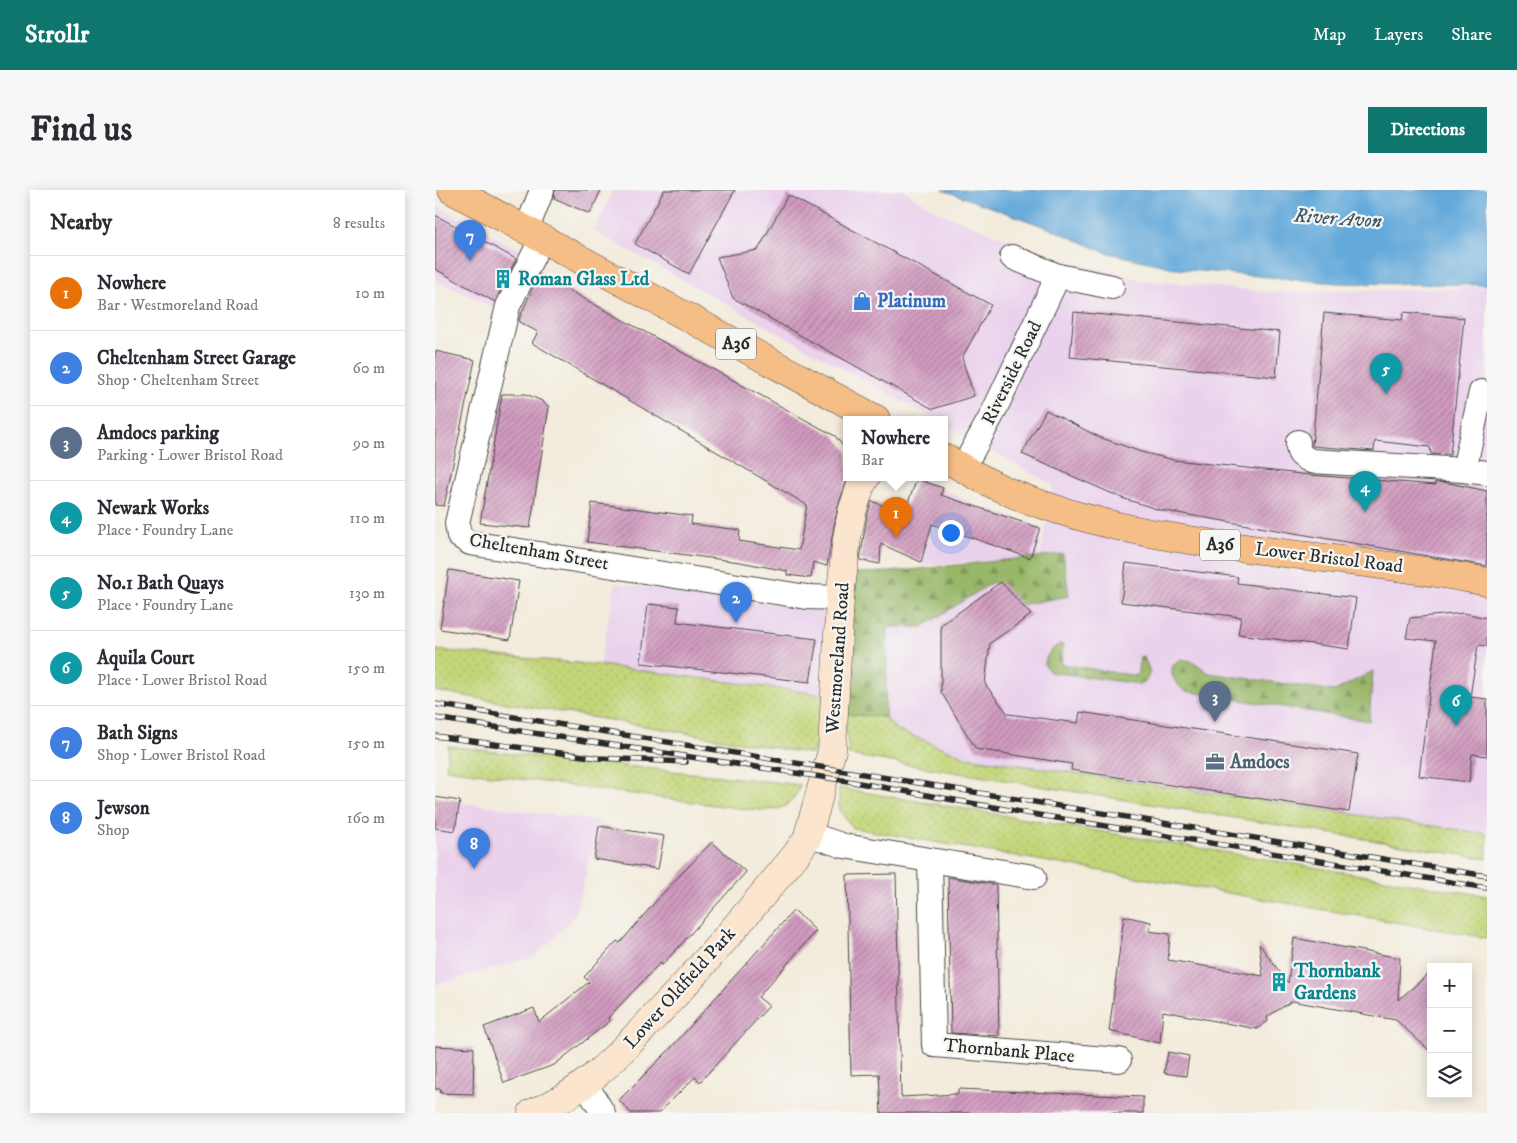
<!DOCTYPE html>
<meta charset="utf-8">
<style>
:root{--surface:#fff;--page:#f7f7f7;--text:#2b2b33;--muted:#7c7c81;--line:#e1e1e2;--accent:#0f766e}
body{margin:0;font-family:"IM FELL DW Pica",serif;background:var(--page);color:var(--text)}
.controls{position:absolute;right:15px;bottom:15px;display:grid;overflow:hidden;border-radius:0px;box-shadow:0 2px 12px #0003}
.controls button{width:45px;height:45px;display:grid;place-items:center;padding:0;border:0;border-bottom:1px solid var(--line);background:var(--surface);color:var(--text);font:25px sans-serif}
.you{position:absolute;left:515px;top:342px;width:18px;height:18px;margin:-12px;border:4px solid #fff;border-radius:50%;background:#1a73e8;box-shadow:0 0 0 8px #1a73e833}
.badge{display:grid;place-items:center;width:32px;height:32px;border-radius:50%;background:var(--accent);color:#fff;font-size:16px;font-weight:700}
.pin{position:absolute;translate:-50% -41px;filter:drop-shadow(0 1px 2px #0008)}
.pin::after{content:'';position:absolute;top:26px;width:18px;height:15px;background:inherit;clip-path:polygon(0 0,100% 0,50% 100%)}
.popup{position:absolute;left:408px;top:226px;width:105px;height:65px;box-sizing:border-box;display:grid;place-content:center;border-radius:0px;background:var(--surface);filter:drop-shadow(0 1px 4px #0005);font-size:16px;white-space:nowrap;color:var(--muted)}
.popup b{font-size:19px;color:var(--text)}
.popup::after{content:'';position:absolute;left:50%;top:100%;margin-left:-10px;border:10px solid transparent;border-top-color:var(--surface)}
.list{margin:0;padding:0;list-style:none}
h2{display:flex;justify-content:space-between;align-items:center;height:65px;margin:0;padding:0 20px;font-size:21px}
h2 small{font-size:16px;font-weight:400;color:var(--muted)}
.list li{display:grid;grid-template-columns:32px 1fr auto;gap:15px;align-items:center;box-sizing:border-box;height:75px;padding:0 20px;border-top:1px solid var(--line)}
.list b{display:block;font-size:19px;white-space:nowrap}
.list p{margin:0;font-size:16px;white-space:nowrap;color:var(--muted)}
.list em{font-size:16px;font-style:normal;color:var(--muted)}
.icon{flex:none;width:28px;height:28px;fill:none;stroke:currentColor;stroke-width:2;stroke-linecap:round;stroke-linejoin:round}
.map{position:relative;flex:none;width:1052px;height:923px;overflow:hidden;border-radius:0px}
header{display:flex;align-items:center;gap:30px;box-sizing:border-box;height:70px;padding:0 25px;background:var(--accent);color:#fff}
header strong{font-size:24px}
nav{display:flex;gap:28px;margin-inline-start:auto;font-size:18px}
.intro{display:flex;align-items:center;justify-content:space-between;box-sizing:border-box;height:120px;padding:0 30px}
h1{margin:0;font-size:35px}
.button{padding:12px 22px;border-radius:0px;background:var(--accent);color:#fff;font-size:18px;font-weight:700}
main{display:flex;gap:30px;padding:0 30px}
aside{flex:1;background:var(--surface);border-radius:0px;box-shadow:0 2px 12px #0003}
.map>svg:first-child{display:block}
</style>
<header>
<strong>Strollr</strong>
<nav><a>Map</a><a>Layers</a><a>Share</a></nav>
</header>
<div class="intro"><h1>Find us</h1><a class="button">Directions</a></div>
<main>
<aside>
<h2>Nearby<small>8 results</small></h2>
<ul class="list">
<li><span class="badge" style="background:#e8710a">1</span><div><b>Nowhere</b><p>Bar · Westmoreland Road</p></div><em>10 m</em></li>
<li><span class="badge" style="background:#3f7fe0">2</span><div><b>Cheltenham Street Garage</b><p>Shop · Cheltenham Street</p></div><em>60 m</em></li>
<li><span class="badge" style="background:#5c6f8a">3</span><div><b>Amdocs parking</b><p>Parking · Lower Bristol Road</p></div><em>90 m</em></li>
<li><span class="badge" style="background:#0f9aa8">4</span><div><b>Newark Works</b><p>Place · Foundry Lane</p></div><em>110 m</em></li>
<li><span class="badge" style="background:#0f9aa8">5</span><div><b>No.1 Bath Quays</b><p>Place · Foundry Lane</p></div><em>130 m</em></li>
<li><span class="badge" style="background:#0f9aa8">6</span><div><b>Aquila Court</b><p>Place · Lower Bristol Road</p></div><em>150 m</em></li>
<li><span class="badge" style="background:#3f7fe0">7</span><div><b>Bath Signs</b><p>Shop · Lower Bristol Road</p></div><em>150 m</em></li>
<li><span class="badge" style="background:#3f7fe0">8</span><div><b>Jewson</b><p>Shop</p></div><em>160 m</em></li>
</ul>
</aside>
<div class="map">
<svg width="1052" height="923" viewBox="0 0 1052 923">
<defs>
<pattern id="grass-dots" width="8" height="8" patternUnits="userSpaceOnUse" patternTransform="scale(1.25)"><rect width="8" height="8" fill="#c2d679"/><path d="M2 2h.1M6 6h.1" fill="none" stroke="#a7b869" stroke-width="1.8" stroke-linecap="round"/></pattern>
<pattern id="forest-firs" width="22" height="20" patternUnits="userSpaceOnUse" patternTransform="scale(1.25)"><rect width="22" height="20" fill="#99b769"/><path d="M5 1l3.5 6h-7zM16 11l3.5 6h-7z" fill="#7d9557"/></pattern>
<pattern id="building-hatch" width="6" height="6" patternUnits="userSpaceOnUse" patternTransform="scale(1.25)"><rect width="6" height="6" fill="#d19bc0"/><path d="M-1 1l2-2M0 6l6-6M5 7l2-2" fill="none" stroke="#aa7f9c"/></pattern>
</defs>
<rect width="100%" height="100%" fill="#f6f6f2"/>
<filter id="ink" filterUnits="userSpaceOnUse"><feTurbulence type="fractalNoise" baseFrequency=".02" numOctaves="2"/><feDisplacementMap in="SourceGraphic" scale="10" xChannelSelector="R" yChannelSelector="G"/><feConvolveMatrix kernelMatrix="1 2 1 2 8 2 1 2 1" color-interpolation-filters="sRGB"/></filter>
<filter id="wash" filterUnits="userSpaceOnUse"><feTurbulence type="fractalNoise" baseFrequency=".0096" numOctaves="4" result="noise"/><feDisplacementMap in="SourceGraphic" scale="20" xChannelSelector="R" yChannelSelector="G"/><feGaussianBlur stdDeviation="1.12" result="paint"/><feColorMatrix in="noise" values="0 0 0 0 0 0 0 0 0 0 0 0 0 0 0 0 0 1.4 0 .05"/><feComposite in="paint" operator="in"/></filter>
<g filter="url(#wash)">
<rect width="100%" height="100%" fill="#f3ebdb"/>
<!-- built -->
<g fill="#ead1ec">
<polygon points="178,0 469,0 503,22 624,69 707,90 849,103 1052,97 1052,644 528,571 449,550 414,383 603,378 618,295 510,235 510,229 500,229 159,41"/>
<polygon points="0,15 94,65 64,120 0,90"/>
<polygon points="510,300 542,315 606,338 603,368 486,375"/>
<polygon points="180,393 390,421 392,505 165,475"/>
<polygon points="0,609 164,631 140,726 101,766 0,795"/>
</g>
<!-- grass -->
<g fill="url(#grass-dots)" stroke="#768052">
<polygon points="0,460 165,475 392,505 384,546 377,564 0,501"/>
<polygon points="409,524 450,527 460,539 531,567 1052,644 1052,669 414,565"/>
<path d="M13,556C130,571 248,581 365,595C356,625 334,620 309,619L11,579Z"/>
<polygon points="404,598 1052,706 1052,748 418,638 404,620"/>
</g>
<!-- forest -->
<g fill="url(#forest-firs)" stroke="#62714a">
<polygon points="628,364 634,406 585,415 558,392 487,437 453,437 450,527 409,524 414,383 455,382"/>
<path d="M625,454L628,455L626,474L702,486L705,467H709L715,482L711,491L704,494L615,482L609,474C612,464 616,459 625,454Z"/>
<path d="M748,469L759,472L774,483L900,501L938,481L934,531L750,501C737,492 729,475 748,469Z"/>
</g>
<!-- water -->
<polygon fill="#64a9da" stroke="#486a82" points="508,0 1052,0 1052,95 901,93 743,79 670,62 616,39"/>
<g id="blocks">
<!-- building -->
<g fill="url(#building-hatch)">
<polygon points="120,0 166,0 155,24 119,8"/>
<polygon points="229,0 300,0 254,84 200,54"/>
<polygon points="353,5 556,115 527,168 539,206 498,219 298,108 282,67 323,60"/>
<polygon points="0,25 81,69 60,112 0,79"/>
<polygon points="104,84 400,246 412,261 413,287 402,319 392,376 378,372 376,388 352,385 352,381 305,372 152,352 157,313 257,326 256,334 305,340 304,351 364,360 372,315 97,153 103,142 84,132 85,127"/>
<polygon points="639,122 845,142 841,187 635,167"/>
<polygon points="969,122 1029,128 1015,265 996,264 995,257 940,251 939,261 877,256 889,123 967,130"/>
<polygon points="0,161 40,170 9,316 0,315"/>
<polygon points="67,204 91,204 107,211 114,217 95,338 45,333"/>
<polygon points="611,220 664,247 706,262 739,270 875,285 1001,295 1000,292 1014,293 1052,301 1052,376 725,320 687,308 587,264"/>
<polygon points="482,289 508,298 506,305 605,338 595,368 497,334 486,372 446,354 445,374 425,370 432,326 437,311 468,325"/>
<polygon points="691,373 803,387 802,393 921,408 914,459 803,444 806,427 686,412"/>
<polygon points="14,380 84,391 75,450 5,439"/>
<polygon points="566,392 596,425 555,453 550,494 573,524 643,533 645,522 923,564 914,622 636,580 637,574 541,559 506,502 506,435"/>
<polygon points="213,414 244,417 242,432 382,449 375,492 206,473"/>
<polygon points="1029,423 1052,428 1052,456 1043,455 1035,507 1052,509 1052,566 1037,564 1034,592 984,586 1001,451 971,448 975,428"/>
<polygon points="0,607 25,611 20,641 0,638"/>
<polygon points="164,636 229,646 223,679 159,669"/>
<polygon points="277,652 311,682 241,760 227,775 225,773 173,828 175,831 119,875 69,893 49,837 99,818 104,832 154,792 149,787 182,751 185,753 227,704"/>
<polygon points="461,684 466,907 523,904 523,899 708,907 708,923 446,923 444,884 416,885 412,685"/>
<polygon points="513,687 561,695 564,846 516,843"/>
<polygon points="359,720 381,741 323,807 334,816 265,892 260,887 224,923 196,923 184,910 233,861"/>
<polygon points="689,726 716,732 714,741 735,744 733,770 828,786 824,754 853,793 859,748 965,768 963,810 996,782 996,862 961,830 857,811 832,827 833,831 822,839 728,821 725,853 674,841"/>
<polygon points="0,856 39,858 38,904 5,903 6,899 0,899"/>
<polygon points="733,862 754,866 751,886 729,883"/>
</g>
</g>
</g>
<g filter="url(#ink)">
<use href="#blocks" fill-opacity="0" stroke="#494845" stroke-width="1"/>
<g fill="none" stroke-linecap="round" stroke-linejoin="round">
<!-- street casing -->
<g stroke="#494845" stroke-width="26">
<g id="street">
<polyline points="91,41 107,0"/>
<polyline points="107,48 73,116 22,333 24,346 35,353 372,407 405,408"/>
<polyline points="577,67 623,86 677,97"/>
<path d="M863,252C862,264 866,266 876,271L1029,280L1052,283"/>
<polyline points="528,278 557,225 623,86"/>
<polyline points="1029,280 1046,202"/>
<polyline points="373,644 409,656 599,687"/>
<polyline points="495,670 499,855 684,870"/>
<polyline points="151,895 168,923"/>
</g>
</g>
<!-- secondary casing -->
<g stroke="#494845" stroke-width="29">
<path id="secondary" d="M97,923C150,903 184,864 222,824C270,774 315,720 360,666L372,649L397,560L405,408L412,348L417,322L426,295L431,287"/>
</g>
<!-- highway casing -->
<g stroke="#494845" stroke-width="29">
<g id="highway">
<polyline points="17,0 441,229"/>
<path d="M510,268C536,283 565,300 594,310C741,364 900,361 1052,392"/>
</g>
</g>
<!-- street -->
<use href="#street" stroke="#fff" stroke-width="24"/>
<!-- secondary -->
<use href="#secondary" stroke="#fbe5cf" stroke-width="28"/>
<!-- highway -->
<use href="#highway" stroke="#f6be87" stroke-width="28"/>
<!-- rail casing -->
<g stroke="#2b2b2b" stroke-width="5.5">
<g id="rail">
<polyline points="0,514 1052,686"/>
<polyline points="0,528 413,591 591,623 1052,698"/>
<polyline points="0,546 163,568 251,572"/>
</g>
</g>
<!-- rail -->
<use href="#rail" stroke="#f6f6f2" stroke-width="4" stroke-dasharray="11" stroke-linecap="butt"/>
</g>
</g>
<!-- icons -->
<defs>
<g id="building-bare" transform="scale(1.5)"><path d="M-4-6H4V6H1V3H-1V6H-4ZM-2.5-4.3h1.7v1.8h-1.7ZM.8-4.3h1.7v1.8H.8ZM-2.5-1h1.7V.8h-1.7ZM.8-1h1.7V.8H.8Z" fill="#0f9aa8" stroke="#f6f6f2" stroke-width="2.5" paint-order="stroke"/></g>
<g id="shop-bare" transform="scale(1.5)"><path d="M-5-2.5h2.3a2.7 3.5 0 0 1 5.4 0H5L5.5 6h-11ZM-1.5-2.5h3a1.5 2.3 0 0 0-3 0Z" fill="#3f7fe0" stroke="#f6f6f2" stroke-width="2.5" paint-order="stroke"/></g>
<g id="office-bare" transform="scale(1.5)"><path d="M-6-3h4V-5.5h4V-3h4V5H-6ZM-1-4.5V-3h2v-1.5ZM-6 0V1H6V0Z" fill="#5c6f8a" stroke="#f6f6f2" stroke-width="2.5" paint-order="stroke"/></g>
</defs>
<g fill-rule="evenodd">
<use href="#building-bare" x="68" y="89"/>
<use href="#shop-bare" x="427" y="111"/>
<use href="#office-bare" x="780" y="572"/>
<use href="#building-bare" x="844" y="792"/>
</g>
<g text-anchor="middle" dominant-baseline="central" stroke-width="4.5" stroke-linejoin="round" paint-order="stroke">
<!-- shield labels -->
<g fill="#f6f6f2" stroke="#686867" stroke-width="1">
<rect x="281" y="138.5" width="40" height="31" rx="4"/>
<rect x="765" y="339.5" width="40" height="31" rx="4"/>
</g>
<g font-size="18" font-weight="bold" fill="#2b2b2b">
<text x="301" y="154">A36</text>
<text x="785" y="355">A36</text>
</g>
<!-- culture labels -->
<g font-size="19" font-weight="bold" fill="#0d838f" stroke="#f6f6f2" text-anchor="start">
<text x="83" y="89">Roman Glass Ltd</text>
<text x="859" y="781">Thornbank<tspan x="859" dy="22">Gardens</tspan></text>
</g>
<!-- shop labels -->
<g font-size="19" font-weight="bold" fill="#366cbe" stroke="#f6f6f2" text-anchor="start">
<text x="442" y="111">Platinum</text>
</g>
<!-- street labels -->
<g font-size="19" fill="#2b2b2b" stroke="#f6f6f2">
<text transform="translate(577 183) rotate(-64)">Riverside Road</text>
<text transform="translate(104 362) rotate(10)">Cheltenham Street</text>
<text transform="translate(894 368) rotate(7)">Lower Bristol Road</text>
<text transform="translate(403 468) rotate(-86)">Westmoreland Road</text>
<text transform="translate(245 798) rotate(-48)">Lower Oldfield Park</text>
<text transform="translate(574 861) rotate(5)">Thornbank Place</text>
</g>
<!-- service labels -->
<g font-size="19" font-weight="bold" fill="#4e5e75" stroke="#f6f6f2" text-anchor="start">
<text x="795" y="572">Amdocs</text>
</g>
<!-- water labels -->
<g font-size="20" font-style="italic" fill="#3f5768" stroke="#f6f6f2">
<text transform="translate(903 29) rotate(4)">River Avon</text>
</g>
</g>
</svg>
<div class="controls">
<button>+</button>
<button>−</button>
<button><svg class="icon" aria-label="layers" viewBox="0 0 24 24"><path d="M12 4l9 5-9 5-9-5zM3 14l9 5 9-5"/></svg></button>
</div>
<div class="you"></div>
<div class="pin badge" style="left:461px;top:348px;background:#e8710a">1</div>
<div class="popup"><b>Nowhere</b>Bar</div>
<div class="pin badge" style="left:301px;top:433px;background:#3f7fe0">2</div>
<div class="pin badge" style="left:780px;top:532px;background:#5c6f8a">3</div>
<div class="pin badge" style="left:930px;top:322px;background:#0f9aa8">4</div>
<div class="pin badge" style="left:951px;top:204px;background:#0f9aa8">5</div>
<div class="pin badge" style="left:1021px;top:536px;background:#0f9aa8">6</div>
<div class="pin badge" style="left:35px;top:71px;background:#3f7fe0">7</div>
<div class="pin badge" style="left:39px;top:679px;background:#3f7fe0">8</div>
</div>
</main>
